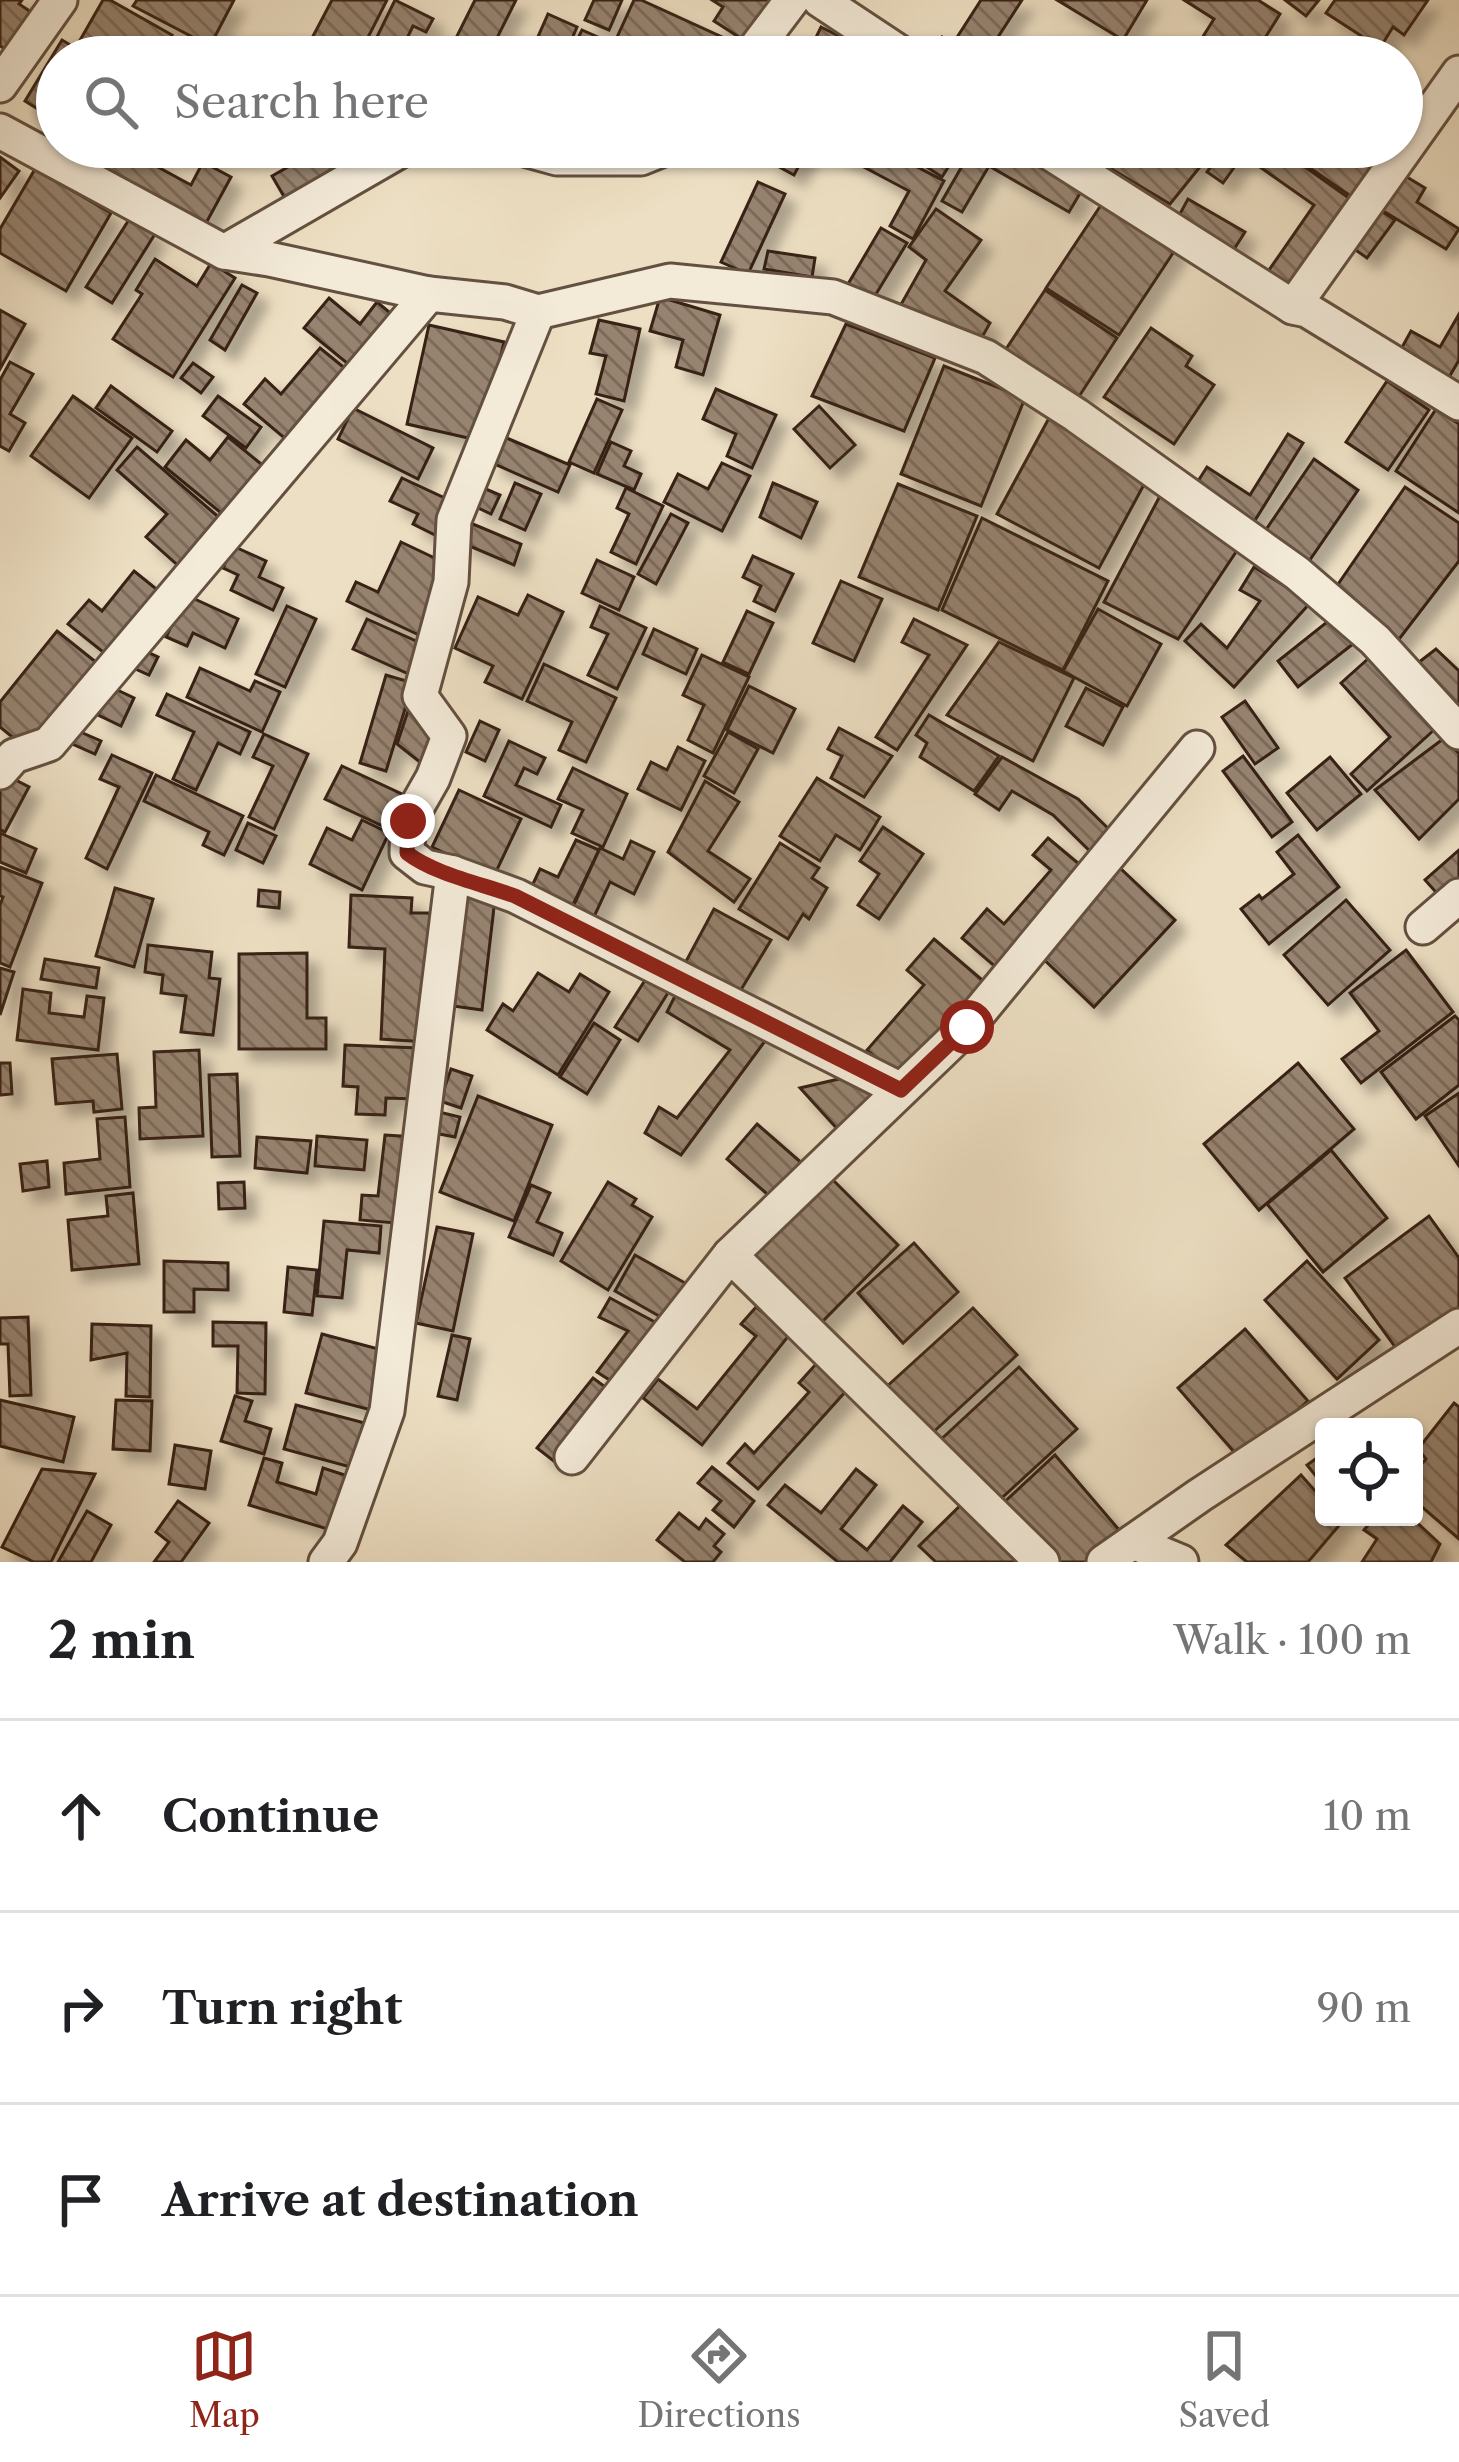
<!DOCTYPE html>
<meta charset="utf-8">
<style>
:root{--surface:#fff;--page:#f6f6f6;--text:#202124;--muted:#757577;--line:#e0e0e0;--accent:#8f2418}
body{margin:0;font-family:"Libre Caslon Text",serif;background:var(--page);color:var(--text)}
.controls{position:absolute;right:36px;bottom:36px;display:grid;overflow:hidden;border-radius:12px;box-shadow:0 3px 9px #0004}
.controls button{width:108px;height:108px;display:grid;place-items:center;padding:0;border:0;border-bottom:3px solid var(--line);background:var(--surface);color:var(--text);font:60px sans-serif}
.stop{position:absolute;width:36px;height:36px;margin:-27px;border:9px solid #8f2418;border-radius:50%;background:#fff}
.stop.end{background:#8f2418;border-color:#fff;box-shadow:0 3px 12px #0008}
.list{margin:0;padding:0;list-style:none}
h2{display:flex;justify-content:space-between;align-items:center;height:156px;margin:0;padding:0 48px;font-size:51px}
h2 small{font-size:39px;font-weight:400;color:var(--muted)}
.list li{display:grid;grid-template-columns:78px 1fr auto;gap:36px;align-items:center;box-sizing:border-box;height:192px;padding:0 48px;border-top:3px solid var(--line)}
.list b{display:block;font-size:45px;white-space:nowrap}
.list em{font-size:39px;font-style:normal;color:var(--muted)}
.icon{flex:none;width:66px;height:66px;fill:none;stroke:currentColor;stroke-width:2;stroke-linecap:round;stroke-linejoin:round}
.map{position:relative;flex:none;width:1459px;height:1562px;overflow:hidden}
.search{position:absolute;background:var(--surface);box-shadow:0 3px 9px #0004;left:36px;right:36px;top:36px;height:132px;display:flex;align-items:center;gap:30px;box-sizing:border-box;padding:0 42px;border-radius:66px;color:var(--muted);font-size:45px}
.sheet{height:732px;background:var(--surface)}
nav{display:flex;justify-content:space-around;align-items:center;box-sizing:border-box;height:168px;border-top:3px solid var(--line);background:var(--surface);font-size:33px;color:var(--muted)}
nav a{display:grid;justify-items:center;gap:6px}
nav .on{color:var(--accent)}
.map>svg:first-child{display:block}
</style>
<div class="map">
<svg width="1459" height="1562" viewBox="0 0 1459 1562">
<defs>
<pattern id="building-back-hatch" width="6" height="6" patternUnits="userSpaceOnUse" patternTransform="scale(3)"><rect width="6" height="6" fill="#96836f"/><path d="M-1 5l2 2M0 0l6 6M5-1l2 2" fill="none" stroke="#7b6b5a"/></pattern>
<filter id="shadow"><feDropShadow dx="11" dy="11" stdDeviation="6" flood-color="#0004"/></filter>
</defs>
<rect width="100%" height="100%" fill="#eddfc3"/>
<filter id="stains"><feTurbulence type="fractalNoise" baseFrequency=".00167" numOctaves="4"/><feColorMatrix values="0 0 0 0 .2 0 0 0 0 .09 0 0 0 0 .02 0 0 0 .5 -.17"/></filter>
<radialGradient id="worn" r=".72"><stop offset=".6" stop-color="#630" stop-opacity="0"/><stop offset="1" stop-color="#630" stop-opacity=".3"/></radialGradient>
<!-- building -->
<g fill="url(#building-back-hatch)" stroke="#372014" stroke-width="3" filter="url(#shadow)">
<polygon points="0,0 22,0 19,4 34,14 10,52 0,46"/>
<polygon points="103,0 110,0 172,35 159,57 105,57 79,42"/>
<polygon points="137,0 234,0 210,46 133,6"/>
<polygon points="332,0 387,0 358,57 338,57 310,42"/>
<polygon points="395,0 433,19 426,32 413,26 399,55 374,43"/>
<polygon points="475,0 516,0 489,54 456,38"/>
<polygon points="594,0 622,0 609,30 585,20"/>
<polygon points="634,0 641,0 722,37 713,57 608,57"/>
<polygon points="712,0 771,0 745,41 714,21 723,7"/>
<polygon points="981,0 1022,0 985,57 977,57 954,42"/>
<polygon points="1057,0 1147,0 1123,40"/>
<polygon points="1184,0 1258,0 1280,14 1253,57 1190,57 1214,19"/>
<polygon points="1285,0 1319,0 1306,16"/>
<polygon points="1335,0 1428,0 1404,35 1393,27 1380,48 1326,13"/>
<polygon points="548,14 577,27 564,57 529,57"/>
<polygon points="821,27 881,57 815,57 808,54"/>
<polygon points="582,30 607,41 600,57 569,57"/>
<polygon points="942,37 972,57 929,57"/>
<polygon points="243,39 271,57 232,57"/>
<polygon points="298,39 321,54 319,57 287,57"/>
<polygon points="62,40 90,57 57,57 57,121 25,101"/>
<polygon points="1273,41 1290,53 1287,57 1261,57"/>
<polygon points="92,147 121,147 191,185 203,162 231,177 205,225 85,161"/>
<polygon points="323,147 376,147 286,200 272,176"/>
<polygon points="778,147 809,147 794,175 770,162"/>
<polygon points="826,147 879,147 944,181 913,239 890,226 909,191"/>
<polygon points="912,147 961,147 942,177 907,154"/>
<polygon points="973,147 1007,147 1082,190 1069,212 989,166 962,212 942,201"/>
<polygon points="1079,147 1216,147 1170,204 1078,149"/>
<polygon points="1225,147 1277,147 1353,201 1291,290 1267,273 1314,205 1243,155 1223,183 1207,172"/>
<polygon points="1296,147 1334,147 1348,157 1354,147 1390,147 1355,199 1291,155"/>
<polygon points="0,157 19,171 0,198"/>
<polygon points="35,169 111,213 66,291 0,253 0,229"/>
<polygon points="1397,171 1425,188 1417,202 1459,229 1446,249 1375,206"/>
<polygon points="758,182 785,194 748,274 721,262"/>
<polygon points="1105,199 1177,247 1119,335 1046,288"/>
<polygon points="1188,199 1245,232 1231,254 1176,221"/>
<polygon points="1374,206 1395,220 1367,258 1347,244"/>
<polygon points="936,209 981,240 945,291 990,323 977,346 899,308 926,260 909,247"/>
<polygon points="130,218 155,234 112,303 86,287"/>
<polygon points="881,228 907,243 873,299 848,284"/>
<polygon points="768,251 815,258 812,277 764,269"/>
<polygon points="155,259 197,286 211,263 235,278 173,377 113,339 142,294 136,290"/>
<polygon points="242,285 257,293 225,350 210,340"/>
<polygon points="1045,290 1117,338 1078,398 1006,349"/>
<polygon points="660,297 720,315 703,375 676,367 683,340 650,331"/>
<polygon points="329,298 360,324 377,302 395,317 353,368 304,328"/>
<polygon points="0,310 25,324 0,369"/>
<polygon points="1459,314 1459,360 1448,379 1400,351 1411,331 1440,347"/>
<polygon points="599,320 640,329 624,401 596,394 606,356 590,353"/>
<polygon points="846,324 935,358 904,431 812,396"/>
<polygon points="429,325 504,342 481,441 407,424"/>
<polygon points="1151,328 1192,356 1186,366 1214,385 1174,444 1104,397"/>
<polygon points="320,348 347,370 288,441 244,404 265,379 281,394"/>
<polygon points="10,362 33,374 10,414 25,423 9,451 0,446 0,380"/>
<polygon points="193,363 213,377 201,393 181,378"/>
<polygon points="944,366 1025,398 981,506 901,474"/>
<polygon points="1387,381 1429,410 1388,470 1346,442"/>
<polygon points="111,386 172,431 157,452 96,408"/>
<polygon points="716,389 776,415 752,468 727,456 736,434 703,419"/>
<polygon points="73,396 132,438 89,498 31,456"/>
<polygon points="218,396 261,427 246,448 203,416"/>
<polygon points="597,399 622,410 594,473 569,462"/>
<polygon points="819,406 855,445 830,468 794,429"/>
<polygon points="1055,407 1147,479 1099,568 997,514"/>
<polygon points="353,408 433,448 418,479 338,439"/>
<polygon points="1436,409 1459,424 1459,513 1396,471"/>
<polygon points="1288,434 1303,443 1249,530 1191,492 1207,467 1250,495"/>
<polygon points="502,436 570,465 558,492 490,462"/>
<polygon points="228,437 266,468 226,517 165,467 186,440 210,460"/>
<polygon points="611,442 631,451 624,466 641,474 634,490 597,474"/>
<polygon points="137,447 222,520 181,568 146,537 167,514 117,470"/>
<polygon points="1314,459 1358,490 1305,567 1261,537"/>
<polygon points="722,463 750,476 722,531 664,502 678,474 708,489"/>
<polygon points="402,478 451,501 435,535 413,524 418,514 390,501"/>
<polygon points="515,483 541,494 525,530 500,519"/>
<polygon points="773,483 817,502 801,538 760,517"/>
<polygon points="898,484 977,516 938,610 859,577"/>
<polygon points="481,487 500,495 491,514 472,505"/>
<polygon points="1405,487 1459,523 1459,561 1393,647 1334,590"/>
<polygon points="626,488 663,506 636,564 611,552 629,514 617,508"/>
<polygon points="1161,494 1240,546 1178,639 1104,602"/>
<polygon points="671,514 688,523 656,584 638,574"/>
<polygon points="982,518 1108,581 1063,670 942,610"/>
<polygon points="468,522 521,544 514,565 460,542"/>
<polygon points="401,542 443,562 421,636 347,601 356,582 378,592"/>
<polygon points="233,546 266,561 259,577 283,588 273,610 231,590 238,575 223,568"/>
<polygon points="753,556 793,574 775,611 754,601 761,586 743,577"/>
<polygon points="597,560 634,577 619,610 582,593"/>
<polygon points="1254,567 1311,602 1234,687 1185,641 1201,624 1227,648 1260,601 1240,590"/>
<polygon points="134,571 160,592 108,656 68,624 89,600 102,611"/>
<polygon points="841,581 882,599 854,661 813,643"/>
<polygon points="186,595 238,619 225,648 193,633 187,646 166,637"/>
<polygon points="528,595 563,612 522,699 485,682 493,666 455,648 478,597 518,615"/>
<polygon points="287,606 316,619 285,687 256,674"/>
<polygon points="600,606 646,628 617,689 588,675 608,634 591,627"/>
<polygon points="1098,609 1161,644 1127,706 1063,671"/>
<polygon points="747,611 773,623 749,674 723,662"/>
<polygon points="1332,618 1353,644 1298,687 1278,661"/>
<polygon points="367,619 425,645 411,675 353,649"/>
<polygon points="914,619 967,645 897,750 876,737 929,655 902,642"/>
<polygon points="654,629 697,649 686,674 643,654"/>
<polygon points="57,631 97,663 27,749 0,727 0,702"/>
<polygon points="999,642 1074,678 1033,761 947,715"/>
<polygon points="139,648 158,657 149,675 131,667"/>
<polygon points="1436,649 1459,671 1459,717 1414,666"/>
<polygon points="702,655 749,677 713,753 688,740 704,705 683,695"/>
<polygon points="1370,657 1435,729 1367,791 1351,774 1390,737 1341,683"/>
<polygon points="544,664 616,698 586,762 559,750 572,722 527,701"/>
<polygon points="200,668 250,691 255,681 280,692 262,732 187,697"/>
<polygon points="386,675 413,683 386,771 360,763"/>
<polygon points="749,686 795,709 773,753 727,730"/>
<polygon points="111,687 134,698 121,726 98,715"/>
<polygon points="1086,688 1123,707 1103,745 1066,726"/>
<polygon points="167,694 250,732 240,754 218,743 196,790 173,779 194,732 157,715"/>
<polygon points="1245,701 1278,748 1255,764 1222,717"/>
<polygon points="408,711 425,719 438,744 426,767 397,744"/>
<polygon points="929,715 999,756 974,791 920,757 927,743 916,735"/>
<polygon points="480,721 499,730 485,761 466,752"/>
<polygon points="839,728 892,756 864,797 831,778 842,756 828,749"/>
<polygon points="76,730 101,741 95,754 70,743"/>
<polygon points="728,732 758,749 734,793 704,776"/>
<polygon points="264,734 308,754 274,829 249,817 273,766 253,757"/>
<polygon points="1443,739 1459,753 1459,799 1419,839 1375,790"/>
<polygon points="509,741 545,758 537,774 524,768 516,785 561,805 551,827 484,796"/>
<polygon points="678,747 705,761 681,810 638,789 651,762 667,770"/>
<polygon points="112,755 152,773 107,869 86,858 119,787 100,779"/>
<polygon points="1243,756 1292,822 1272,837 1223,771"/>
<polygon points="1002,757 1078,799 1118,838 1099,860 1053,815 1012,791 999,810 975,794"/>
<polygon points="1330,757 1361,794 1317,830 1287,793"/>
<polygon points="342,766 404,795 387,828 325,799"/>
<polygon points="573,768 627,794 603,847 572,833 583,810 558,799"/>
<polygon points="6,775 29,787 5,832 0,830 0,786"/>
<polygon points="156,775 243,816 224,855 203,845 209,832 144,801"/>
<polygon points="817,778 880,817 860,850 836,835 820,861 780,836"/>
<polygon points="705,781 739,802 708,851 750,879 734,902 668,852"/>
<polygon points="459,790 521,819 494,876 432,847"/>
<polygon points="362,820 389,833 362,890 310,864 327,828 352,840"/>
<polygon points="248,823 276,836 263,863 236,850"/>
<polygon points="883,827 923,854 879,919 858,905 879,874 860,861"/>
<polygon points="0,833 36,849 26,873 0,862"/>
<polygon points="1298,835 1339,887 1269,944 1241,909 1259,895 1262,899 1294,874 1277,852"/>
<polygon points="1048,838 1085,869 999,970 962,938 987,909 1004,924 1051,870 1033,855"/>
<polygon points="576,840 599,850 571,909 530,890 540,869 558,877"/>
<polygon points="631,841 654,852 634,894 610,882 593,919 572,909 600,848 623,859"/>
<polygon points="780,843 819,868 812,878 827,888 809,919 803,914 788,939 739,909"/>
<polygon points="1459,850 1459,884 1442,899 1425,880"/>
<polygon points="1118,866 1175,920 1094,1007 1037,953"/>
<polygon points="0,867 42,883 10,967 0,963 0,905 3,897 0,896"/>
<polygon points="115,888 153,899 134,967 96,956"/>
<polygon points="259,890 280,892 279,908 258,906"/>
<polygon points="351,895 412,898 411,913 432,913 426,1042 381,1039 385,949 349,947"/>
<polygon points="459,895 495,899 482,1010 446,1005"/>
<polygon points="1346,900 1390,950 1328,1005 1284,955"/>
<polygon points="714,909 771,940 739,993 684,965"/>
<polygon points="934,939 988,985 903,1082 867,1050 924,985 907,970"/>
<polygon points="148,945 212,952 209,978 220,979 213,1035 181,1032 186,996 161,993 163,975 145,972"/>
<polygon points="1406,950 1453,1012 1361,1083 1342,1059 1379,1031 1350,993"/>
<polygon points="307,953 307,1018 326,1018 326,1049 239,1049 239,954"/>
<polygon points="45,959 99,968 96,988 41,979"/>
<polygon points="0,968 14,972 0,1015"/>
<polygon points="538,973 569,992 580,974 609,992 558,1075 487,1030 503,1004 513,1011"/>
<polygon points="649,974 671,988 638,1041 615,1027"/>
<polygon points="23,989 51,993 49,1013 84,1017 87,996 104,998 98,1050 17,1040"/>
<polygon points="678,990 768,1037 681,1155 645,1133 659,1107 677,1118 730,1050 667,1012"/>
<polygon points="1455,1016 1459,1020 1459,1085 1416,1119 1381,1072"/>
<polygon points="594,1023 620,1040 587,1094 560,1077"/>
<polygon points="345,1045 418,1048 416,1099 386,1098 385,1115 356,1114 358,1087 343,1086"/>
<polygon points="199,1050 203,1136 140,1139 139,1108 156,1107 154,1052"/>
<polygon points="117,1054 122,1109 94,1112 93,1101 56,1104 52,1059"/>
<polygon points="0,1063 10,1063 12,1094 0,1095"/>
<polygon points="1298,1063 1354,1129 1259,1210 1204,1144"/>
<polygon points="451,1069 472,1076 461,1108 440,1101"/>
<polygon points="237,1074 240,1156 212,1157 209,1075"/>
<polygon points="852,1076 875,1095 841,1133 800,1088"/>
<polygon points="1459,1093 1459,1166 1425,1116"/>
<polygon points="478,1096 552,1125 514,1221 440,1192"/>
<polygon points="439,1112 460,1117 455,1137 434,1133"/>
<polygon points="125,1117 130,1187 66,1194 64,1163 100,1159 97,1119"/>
<polygon points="757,1124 804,1165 774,1200 727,1159"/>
<polygon points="385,1135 415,1137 407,1224 360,1220 362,1195 378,1196"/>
<polygon points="317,1136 367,1140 364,1170 315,1166"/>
<polygon points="257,1137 311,1141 307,1173 255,1168"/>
<polygon points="1331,1150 1387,1218 1323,1272 1267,1204"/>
<polygon points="47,1161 49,1187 23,1191 20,1164"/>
<polygon points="826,1173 898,1245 816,1328 744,1256"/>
<polygon points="244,1182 245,1208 219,1209 218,1183"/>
<polygon points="608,1182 636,1199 632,1205 652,1217 608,1290 561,1261"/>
<polygon points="531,1185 550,1193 537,1222 562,1233 553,1255 509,1237"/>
<polygon points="133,1193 139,1264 72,1270 68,1220 108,1216 106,1196"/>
<polygon points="1429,1216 1459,1258 1459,1307 1398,1351 1345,1278"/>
<polygon points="324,1221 381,1226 379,1253 347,1250 342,1298 317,1296"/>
<polygon points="437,1227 473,1234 453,1331 416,1323"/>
<polygon points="914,1243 958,1292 903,1343 858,1293"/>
<polygon points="635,1255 694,1288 673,1324 615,1291"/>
<polygon points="164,1261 228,1263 228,1290 194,1289 194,1312 164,1312"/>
<polygon points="1307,1261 1379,1340 1337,1379 1265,1300"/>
<polygon points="288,1267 317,1270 312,1315 284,1312"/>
<polygon points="610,1298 666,1328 619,1386 597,1372 628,1331 599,1317"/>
<polygon points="756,1307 790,1334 702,1445 643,1398 658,1379 697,1409 756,1336 741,1324"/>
<polygon points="973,1308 1017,1355 928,1437 884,1389"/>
<polygon points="28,1317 31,1395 10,1396 8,1344 0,1344 0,1318"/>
<polygon points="213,1322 266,1323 265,1394 237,1393 238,1346 213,1346"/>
<polygon points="92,1324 151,1326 150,1397 126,1396 127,1353 91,1360"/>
<polygon points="1245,1329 1308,1401 1241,1460 1178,1388"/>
<polygon points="322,1334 386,1351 371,1410 306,1393"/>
<polygon points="452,1335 470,1339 457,1400 438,1396"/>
<polygon points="816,1364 846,1391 758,1489 728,1463 745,1444 754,1453 809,1392 799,1383"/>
<polygon points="1019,1367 1077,1429 993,1506 936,1444"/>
<polygon points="593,1378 612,1392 555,1462 537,1448"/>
<polygon points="235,1396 252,1401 245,1421 271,1429 264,1454 221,1441"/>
<polygon points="0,1400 74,1417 63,1462 0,1446"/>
<polygon points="116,1400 152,1401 150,1451 113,1449"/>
<polygon points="1454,1403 1459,1407 1459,1539 1414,1500 1414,1473 1426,1459 1418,1449"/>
<polygon points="296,1405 365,1423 354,1468 284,1449"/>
<polygon points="175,1445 211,1451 205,1489 169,1484"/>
<polygon points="1324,1453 1324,1486 1307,1465"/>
<polygon points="1055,1455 1126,1538 1094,1562 1053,1562 999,1507"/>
<polygon points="264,1458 282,1463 277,1482 316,1494 323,1468 354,1478 337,1532 249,1505"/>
<polygon points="712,1467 754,1501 734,1527 713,1510 721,1501 698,1483"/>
<polygon points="42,1469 95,1474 51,1562 34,1562 2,1547"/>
<polygon points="856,1469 876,1485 841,1529 867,1550 903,1506 922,1522 890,1562 838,1562 768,1505 785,1485 821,1513"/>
<polygon points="1301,1475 1324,1501 1324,1517 1338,1517 1342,1522 1308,1562 1247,1562 1226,1545"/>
<polygon points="968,1498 1029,1562 936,1562 919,1546"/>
<polygon points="178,1501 209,1523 181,1562 154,1562 169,1542 156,1532"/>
<polygon points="87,1511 111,1525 91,1562 58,1562"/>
<polygon points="679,1513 699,1529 706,1519 724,1534 714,1546 721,1552 713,1562 685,1562 657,1540"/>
<polygon points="1375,1517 1411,1517 1440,1544 1431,1562 1362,1562 1377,1539 1364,1530"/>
</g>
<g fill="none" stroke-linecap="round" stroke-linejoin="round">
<!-- street casing -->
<g stroke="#645040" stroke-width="39">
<g id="street">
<polyline points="820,0 906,57"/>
<polyline points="749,57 792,0"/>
<polyline points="0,85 60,0"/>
<polyline points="0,131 224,252 269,259 429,294 505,302 538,312 670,281 833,297 986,357 1076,415 1297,573 1375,640 1459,732"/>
<polyline points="517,147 557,158 641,158 668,147"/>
<polyline points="1041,147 1293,307 1307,310 1459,403"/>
<polyline points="224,252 406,147"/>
<polyline points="1293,307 1459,73"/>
<polyline points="538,312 454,520 451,582 420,696 449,736 433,778 408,822 407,853 425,867 453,873 516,896 901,1090"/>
<polyline points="0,772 14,756 49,744 429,294"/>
<polyline points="1423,927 1459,896"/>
<polyline points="730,1255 1042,1562"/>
<polyline points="572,1457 730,1255 967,1027 1197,748"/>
<polyline points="1133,1542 1181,1562"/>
<polyline points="326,1562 340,1543 387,1411 453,873"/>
<polyline points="1104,1562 1200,1495 1459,1326"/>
</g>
</g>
<!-- street -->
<use href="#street" stroke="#f3ead8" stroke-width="33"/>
</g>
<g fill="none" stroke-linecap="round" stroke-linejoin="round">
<!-- route -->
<path stroke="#8f2418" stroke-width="15" d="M408,821L407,853C434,874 482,884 515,896L901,1090L967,1027"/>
</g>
<rect width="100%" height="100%" filter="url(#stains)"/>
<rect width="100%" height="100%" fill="url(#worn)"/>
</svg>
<div class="controls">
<button><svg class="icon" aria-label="locate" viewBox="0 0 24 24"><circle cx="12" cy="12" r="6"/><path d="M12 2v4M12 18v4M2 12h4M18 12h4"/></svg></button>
</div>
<div class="stop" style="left:967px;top:1027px"></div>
<div class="stop end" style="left:408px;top:821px"></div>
<div class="search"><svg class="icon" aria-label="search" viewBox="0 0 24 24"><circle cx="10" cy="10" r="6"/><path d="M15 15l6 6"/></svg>Search here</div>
</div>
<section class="sheet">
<h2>2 min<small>Walk · 100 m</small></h2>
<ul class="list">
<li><svg class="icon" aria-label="ahead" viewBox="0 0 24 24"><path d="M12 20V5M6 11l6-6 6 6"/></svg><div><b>Continue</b></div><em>10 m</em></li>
<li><svg class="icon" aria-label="right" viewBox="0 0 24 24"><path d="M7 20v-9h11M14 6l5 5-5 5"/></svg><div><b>Turn right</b></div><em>90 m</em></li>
<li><svg class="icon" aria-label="arrive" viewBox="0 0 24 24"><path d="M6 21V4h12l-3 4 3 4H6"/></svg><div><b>Arrive at destination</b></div></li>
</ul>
</section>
<nav>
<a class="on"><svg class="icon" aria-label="map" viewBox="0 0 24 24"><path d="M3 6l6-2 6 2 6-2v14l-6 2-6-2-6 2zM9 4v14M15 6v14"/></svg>Map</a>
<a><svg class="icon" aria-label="directions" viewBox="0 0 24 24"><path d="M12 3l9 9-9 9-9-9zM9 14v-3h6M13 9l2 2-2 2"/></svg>Directions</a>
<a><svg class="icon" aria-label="saved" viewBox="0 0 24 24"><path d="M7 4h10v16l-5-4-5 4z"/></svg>Saved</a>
</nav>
